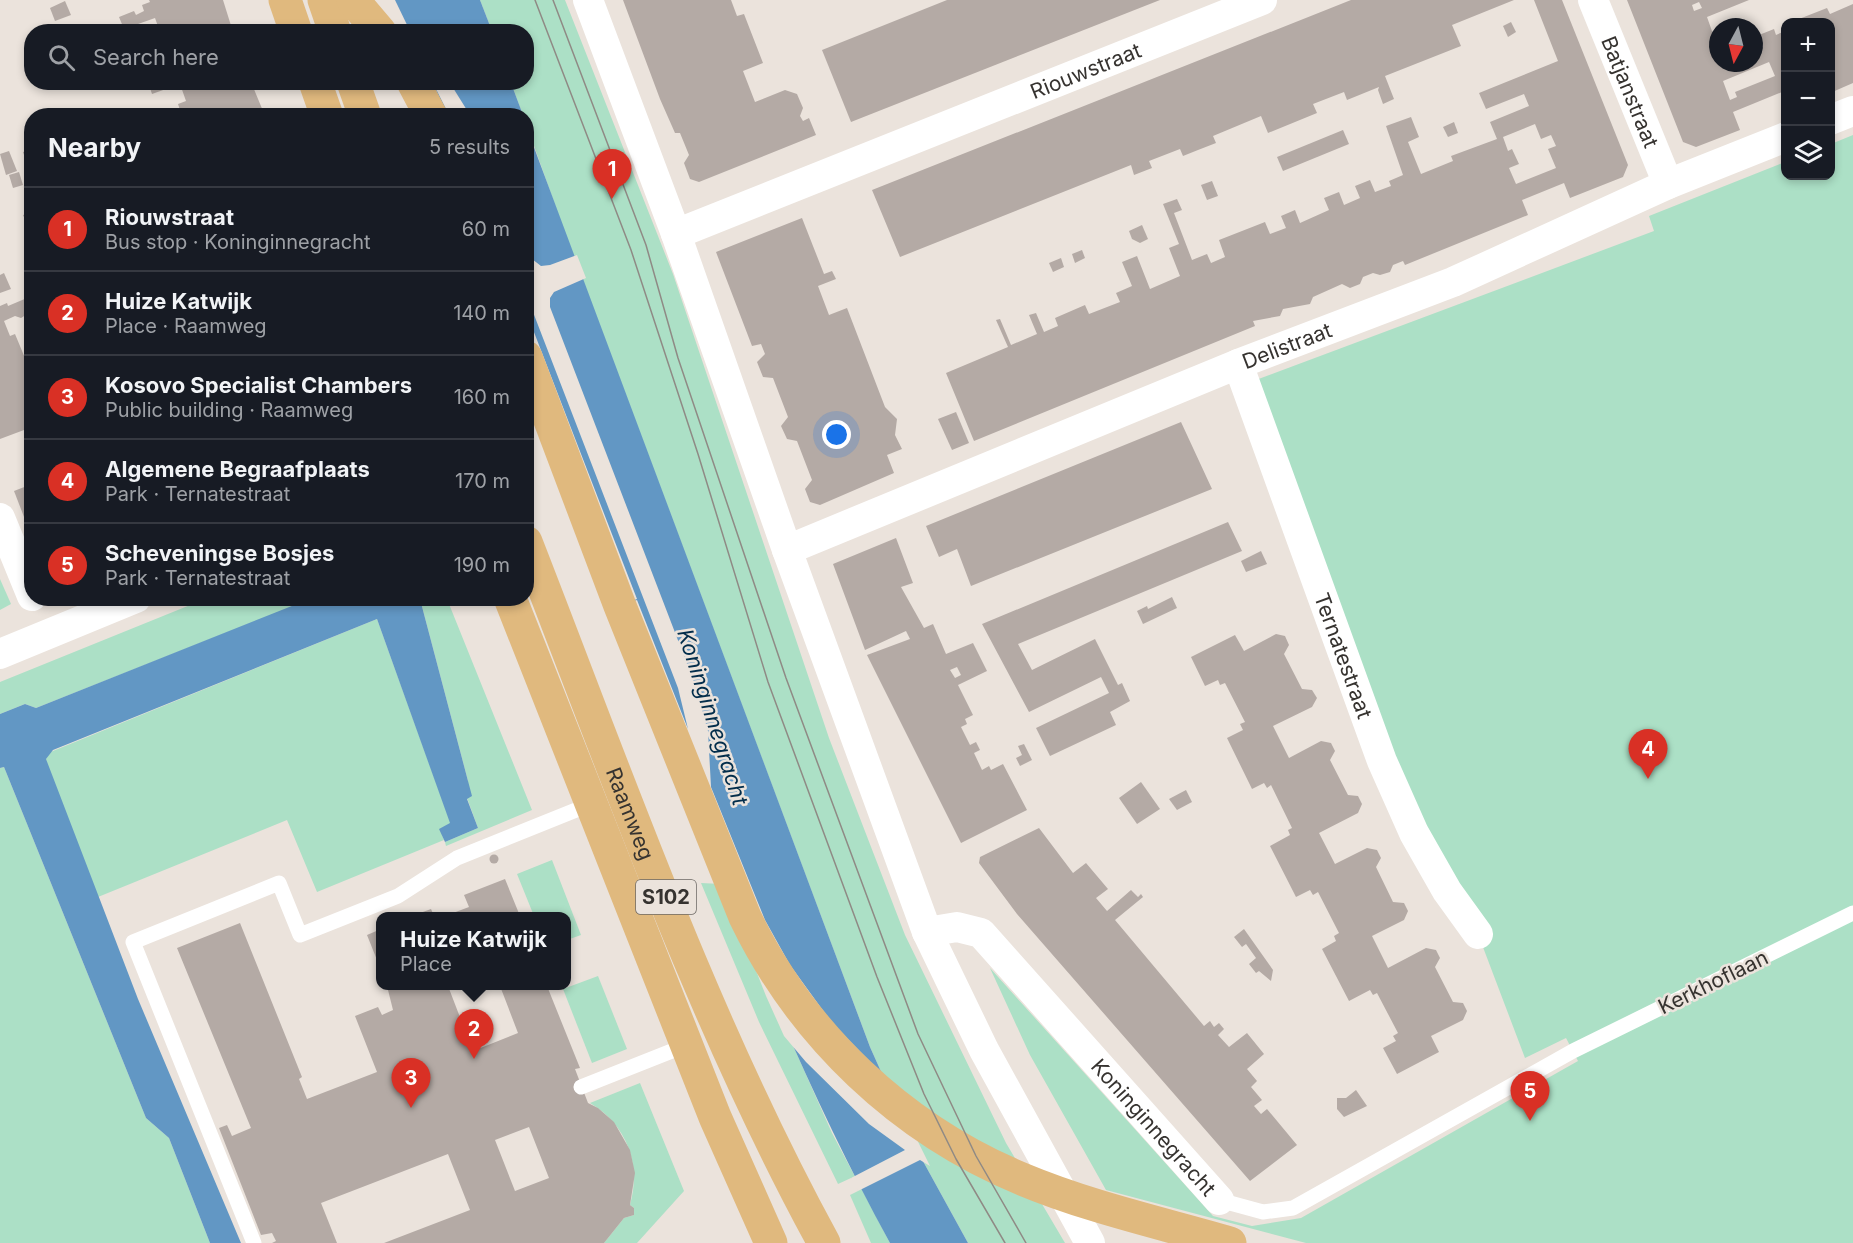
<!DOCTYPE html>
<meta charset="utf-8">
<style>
:root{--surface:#171b24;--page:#20242c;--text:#f1f3f6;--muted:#9ea1a6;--line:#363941;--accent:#d93025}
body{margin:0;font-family:Inter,sans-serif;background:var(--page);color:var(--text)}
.controls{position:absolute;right:18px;top:18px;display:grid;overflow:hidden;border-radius:12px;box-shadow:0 3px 9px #0003}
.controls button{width:54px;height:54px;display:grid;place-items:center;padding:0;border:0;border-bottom:2px solid var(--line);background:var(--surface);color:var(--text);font:30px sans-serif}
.compass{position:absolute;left:1709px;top:18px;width:54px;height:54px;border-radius:50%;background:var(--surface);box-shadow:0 3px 9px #0003;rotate:187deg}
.you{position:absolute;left:837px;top:435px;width:21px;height:21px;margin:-15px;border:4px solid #fff;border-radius:50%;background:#1a73e8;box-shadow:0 0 0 9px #1a73e833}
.badge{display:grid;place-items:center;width:39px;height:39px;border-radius:50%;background:var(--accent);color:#fff;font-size:20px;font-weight:700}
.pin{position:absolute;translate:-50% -50px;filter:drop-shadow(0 2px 3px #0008)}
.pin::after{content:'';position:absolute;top:32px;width:21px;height:18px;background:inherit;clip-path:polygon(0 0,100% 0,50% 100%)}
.popup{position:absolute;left:376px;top:912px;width:195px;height:78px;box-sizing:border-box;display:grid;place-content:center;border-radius:12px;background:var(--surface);filter:drop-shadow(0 2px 4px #0005);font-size:20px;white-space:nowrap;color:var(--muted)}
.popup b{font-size:22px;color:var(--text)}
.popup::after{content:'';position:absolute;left:50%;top:100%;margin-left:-12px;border:12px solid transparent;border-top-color:var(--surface)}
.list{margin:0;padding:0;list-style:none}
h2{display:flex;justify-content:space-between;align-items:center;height:78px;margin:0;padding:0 24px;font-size:26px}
h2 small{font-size:20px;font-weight:400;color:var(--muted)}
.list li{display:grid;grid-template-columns:39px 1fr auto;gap:18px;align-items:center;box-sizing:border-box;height:84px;padding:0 24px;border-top:2px solid var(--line)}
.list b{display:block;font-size:22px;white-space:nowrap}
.list p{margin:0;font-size:20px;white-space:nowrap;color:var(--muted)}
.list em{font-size:20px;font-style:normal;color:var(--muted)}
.icon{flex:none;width:33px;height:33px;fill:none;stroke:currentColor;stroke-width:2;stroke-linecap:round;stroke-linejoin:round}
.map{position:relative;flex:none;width:1853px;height:1243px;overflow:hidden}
.search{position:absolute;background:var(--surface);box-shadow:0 3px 9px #0003;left:24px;top:24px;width:510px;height:66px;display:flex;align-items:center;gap:15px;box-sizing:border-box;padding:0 21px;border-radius:24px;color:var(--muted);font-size:22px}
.panel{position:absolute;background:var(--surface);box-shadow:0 3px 9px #0003;left:24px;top:108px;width:510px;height:498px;border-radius:24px}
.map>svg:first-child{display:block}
</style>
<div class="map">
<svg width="1853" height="1243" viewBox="0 0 1853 1243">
<rect width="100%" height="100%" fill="#ebe3dc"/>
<!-- green -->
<g fill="#ace0c6">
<polygon points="480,0 565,0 673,274 829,738 905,935 1006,1143 1065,1243 968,1243 913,1143 870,1047 560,219 527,126 526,116 523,115 511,83 526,82 526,32 492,31"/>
<polygon points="1853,135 1853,1243 1306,1243 1106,1190 1030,1055 990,968 1213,1216 1252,1226 1301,1218 1578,1061 1566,1038 1525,1058 1478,934 1447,891 1245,384 1654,231 1649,216 1785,162 1786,176 1830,176 1831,144"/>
<polygon points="0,579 11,604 0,610"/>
<polygon points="205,599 312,599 36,708 25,704 0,714 0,682"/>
<polygon points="420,599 447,599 532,810 446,846 445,842 478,828 467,798 468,781"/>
<polygon points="377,619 451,824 440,829 444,840 317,892 287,820 98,897 47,767 46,759 48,753"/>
<polygon points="4,767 146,1118 169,1138 210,1243 0,1243 0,768"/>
<polygon points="552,860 581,935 567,940 567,916 534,916 517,874"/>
<polygon points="701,883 721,884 832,1133 890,1243 871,1243 850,1195 858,1191 857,1183 851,1178 838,1184 759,1022"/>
<polygon points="598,976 627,1049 592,1063 563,989"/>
<path d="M640,1083L684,1191L637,1243H604L624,1218L634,1215V1208L630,1205C642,1164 626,1124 590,1103Z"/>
</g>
<!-- water -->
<g fill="#6297c4">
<polygon points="395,0 480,0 492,31 410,31"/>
<polygon points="433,83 511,83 523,115 447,115"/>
<path d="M526,126L870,1047L913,1143L968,1243H890C779,1040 701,822 616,607L637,599L527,314Z"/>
<polygon points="312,598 420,599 468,781 472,796 467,799 478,828 445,842 439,829 450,823 377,619 53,750 46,759 138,999 241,1243 210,1243 169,1138 146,1118 4,767 0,768 0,714 25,704 36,708"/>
</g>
<!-- pier -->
<g fill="#ebe3dc">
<polygon points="433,83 450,83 470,115 449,115"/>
<polygon points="527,245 532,259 541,266 550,265 577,255 586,278 554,292 550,298 550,307 694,682 708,731 711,787 765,920 790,965 832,1023 887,1079 930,1166 920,1160 858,1191 851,1178 905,1150 869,1124 806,1062 784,1036 766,996 614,608 637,600 688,729 678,688 526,294"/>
</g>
<!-- building -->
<g fill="#b4aaa5" fill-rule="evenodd">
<polygon points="149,0 223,0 233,32 160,32 155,18 124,29 119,17 134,11 136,15 144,11 142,5 150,2"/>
<polygon points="623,0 731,0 737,16 744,14 763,63 743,71 755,102 785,90 797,94 803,108 800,116 803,121 809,118 816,135 699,182 690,179 684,163 689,155 680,133 675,133 660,99"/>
<polygon points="947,0 1160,0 851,122 822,50"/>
<polygon points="1351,0 1514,0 1452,25 1461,46 1385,76 1394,99 1383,104 1378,90 1379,87 1347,100 1344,92 1313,104 1317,113 1268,133 1261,116 1213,136 1216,143 1198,150 1183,156 1180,149 1149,161 1152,168 1134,175 1131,165 900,257 872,190"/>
<path d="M1534,0H1562L1628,165L1623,177L1570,198L1564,183L1522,200L1528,215L1405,265L1403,261L1393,265L1390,272L1380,275L1373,273L1363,277L1360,284L1350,288L1342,284L1313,297L1310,304L1283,309L1280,316L1253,321L1255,326L974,441L946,373L1008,347L996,320L1000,319L1011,345L1037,334L1029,315L1036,313L1044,332L1058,326L1055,318L1085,305L1089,314L1120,302L1116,293L1132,286L1122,262L1137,256L1150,289L1180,276L1169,248L1179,244L1163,204L1177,199L1182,210L1174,213L1192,260L1207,254L1211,263L1225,257L1219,240L1265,222L1270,234L1286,228L1281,216L1295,210L1300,223L1329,210L1324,198L1339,192L1344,205L1360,198L1355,186L1370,180L1375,192L1391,186L1389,181L1403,175L1386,126L1411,117L1419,137L1408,142L1421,174L1453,161L1451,156L1497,139L1490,122L1529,106L1524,94L1486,109L1479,93L1558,61ZM1535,124L1541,139L1551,135L1556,146L1548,149L1556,168L1516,184L1509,168L1519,164L1512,149L1508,151L1503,137Z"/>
<path d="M1627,0H1749L1707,17L1713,34L1718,32V63H1754V50L1763,47L1759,35L1774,29L1776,35L1785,31V100L1782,92L1733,112L1740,130L1696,147L1683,142ZM1699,2L1702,8L1694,11L1692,5ZM1769,62L1775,76L1735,92L1737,97L1730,100L1723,81Z"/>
<polygon points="65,1 71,15 55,21 50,8"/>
<polygon points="1853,4 1853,83 1830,93 1830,22 1801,22 1799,19 1827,8 1830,14"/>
<polygon points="1511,22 1516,32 1508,37 1503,26"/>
<polygon points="148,82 251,82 263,111 263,116 182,116 178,104 186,101 180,84 152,94"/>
<polygon points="1454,122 1458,133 1448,137 1443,127"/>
<polygon points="1343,130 1349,144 1283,171 1277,157"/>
<polygon points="32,149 32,162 27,164 23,152"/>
<polygon points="9,151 17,171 6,175 0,154"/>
<polygon points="19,172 23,185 13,188 9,175"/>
<polygon points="1212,181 1218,196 1207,200 1201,185"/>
<polygon points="32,212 32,224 28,226 23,215"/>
<polygon points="802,218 824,274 832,271 836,279 818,286 829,315 847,308 885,407 897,419 895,435 902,449 887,455 894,473 820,505 810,502 805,489 812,480 797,441 787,439 781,426 788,417 773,378 763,377 757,362 765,354 761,344 752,346 716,252"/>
<polygon points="1142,225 1148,239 1140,243 1132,239 1129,231"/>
<polygon points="1082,250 1085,258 1075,263 1072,254"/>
<polygon points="1061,258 1064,267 1053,272 1049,263"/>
<polygon points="4,273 11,289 0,293 0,275"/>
<polygon points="27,298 32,311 21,318 15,316 4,321 10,336 15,334 32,375 32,427 0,439 0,306 7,303 8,306"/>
<polygon points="956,412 969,443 952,450 938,419"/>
<polygon points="1181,422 1212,489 971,586 957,549 939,557 926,526"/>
<polygon points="32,484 32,535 31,535 14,491"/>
<polygon points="1228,522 1242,551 1018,644 1032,670 1095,639 1118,685 1122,683 1130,701 1110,712 1116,725 1050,756 1036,728 1109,693 1101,677 1029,712 982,624"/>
<path d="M896,538L913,583L901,587L924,628L933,624L946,654L973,643L987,671L958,685L973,715L965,719L967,724L961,727L970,745L976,742L980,750L974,753L982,770L989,766L991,770L1003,764L1027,810L961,843L867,655L910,639L906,631L865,650L833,564ZM957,667L961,675L955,678L950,670Z"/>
<polygon points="1261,551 1267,564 1246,572 1241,561"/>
<polygon points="1172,597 1177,608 1143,624 1137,611 1147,606 1148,609"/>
<polygon points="1276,634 1285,636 1289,645 1284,654 1302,689 1312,690 1317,698 1312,707 1273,726 1289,758 1321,741 1331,743 1335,751 1330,760 1348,795 1358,796 1362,804 1358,813 1319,833 1335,864 1367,848 1377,850 1381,858 1376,867 1393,902 1404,903 1408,911 1404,920 1372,936 1388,968 1426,948 1436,950 1440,958 1435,967 1453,1002 1463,1003 1467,1011 1463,1020 1431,1036 1439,1052 1397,1074 1383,1048 1396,1041 1393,1036 1398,1033 1377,993 1373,995 1370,990 1349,1001 1322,949 1336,941 1334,936 1339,933 1318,892 1313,895 1310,890 1296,897 1270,846 1290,835 1288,830 1292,828 1271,785 1267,788 1264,783 1252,789 1227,738 1243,730 1240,724 1245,722 1225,683 1220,685 1218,680 1205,686 1191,657 1235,635 1244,651"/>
<polygon points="1024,744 1032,760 1020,766 1016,758 1022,755 1018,746"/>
<polygon points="1141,782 1160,809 1137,824 1119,798"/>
<polygon points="1186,790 1192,802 1177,810 1169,799"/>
<polygon points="1039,828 1073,873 1086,863 1108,889 1096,898 1107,911 1131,890 1138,897 1141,894 1143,897 1115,920 1204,1026 1210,1021 1214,1027 1219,1023 1224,1029 1218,1035 1229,1047 1247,1033 1264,1054 1247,1069 1257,1081 1251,1087 1262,1100 1254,1106 1261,1114 1267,1109 1297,1145 1250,1181 1017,914 979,863 980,857"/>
<circle cx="494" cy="859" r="4.5"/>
<polygon points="505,879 520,916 445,916 469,907 464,895"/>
<polygon points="431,909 434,916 412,916"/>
<path d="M240,923L302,1077L299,1079L307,1099L377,1072L355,1016L378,1007L382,1015L393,1010L387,986H448L473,1051L518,1033L500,986H547L580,1068L575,1069L588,1103L598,1108L614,1122L630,1150L635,1173L630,1205L634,1208V1215L624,1218L604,1243H384L470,1210L448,1154L321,1203L337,1243H272L276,1241L272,1233L261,1235L219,1128L227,1125L232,1136L251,1128L177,948ZM529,1127L549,1178L515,1191L495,1140Z"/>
<polygon points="381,929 381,970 367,935"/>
<polygon points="1244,929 1273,970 1271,981 1259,971 1256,973 1249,964 1256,958 1246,944 1242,947 1234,937"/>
<polygon points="1356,1090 1367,1106 1344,1117 1337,1109 1337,1098 1346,1098"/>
</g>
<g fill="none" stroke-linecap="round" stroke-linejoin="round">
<!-- lane -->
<g stroke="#fff" stroke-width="15">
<polyline points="581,1087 687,1045"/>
<polyline points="1219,1200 1263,1212 1293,1208 1573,1051 1853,913"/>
<polyline points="254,1243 133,942 279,883 300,935 398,896 457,858 591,804"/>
</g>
<!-- street -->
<g stroke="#fff" stroke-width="30">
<polyline points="588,0 676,234 787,550 927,932 984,1050 1090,1243"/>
<path id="s1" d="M1593,0L1668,184"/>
<polyline points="1830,120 1853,111"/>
<path id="s2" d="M676,234L1262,0"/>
<path id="s3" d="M1238,364L1382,761L1414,833L1447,891L1478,934"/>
<polyline points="0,518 32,596"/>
<path id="s4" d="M787,550L1238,364L1453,282L1668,184L1786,137"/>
<polyline points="0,654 136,598"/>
<path id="s5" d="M927,932L957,927L981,933L1219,1200"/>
</g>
<!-- primary -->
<g stroke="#e0b97e" stroke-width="33">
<polyline points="285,0 296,32"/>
<polyline points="324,0 335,32"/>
<polyline points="353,0 380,32"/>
<polyline points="315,82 327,116"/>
<polyline points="353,82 365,116"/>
<polyline points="413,82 431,116"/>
<path d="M526,357L620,606L745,917C802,1035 901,1129 1022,1179C1089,1207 1161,1223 1230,1243"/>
<path id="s6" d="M526,542C618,778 702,1020 824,1243"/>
<polyline points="510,598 715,1117 771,1243"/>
</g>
<!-- tram -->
<g stroke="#8f8a85" stroke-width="1.5">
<polyline points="535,0 631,250 698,454 768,682 877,977 924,1094 956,1159 1005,1243"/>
<polyline points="553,0 646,245 678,358 786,678 918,1034 976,1156 1026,1243"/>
</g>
</g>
<g text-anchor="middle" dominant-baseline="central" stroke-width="5" stroke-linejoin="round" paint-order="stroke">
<!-- shield labels -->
<rect fill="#ebe3dc" stroke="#6c6864" stroke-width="1.5" x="636" y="880" width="60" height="34" rx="4.5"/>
<g font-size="20" font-weight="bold" fill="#363330">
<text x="666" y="897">S102</text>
</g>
<!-- street labels -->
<g font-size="21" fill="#363330" stroke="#ebe3dc">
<text stroke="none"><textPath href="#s2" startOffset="441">Riouwstraat</textPath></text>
<text stroke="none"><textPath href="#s1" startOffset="99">Batjanstraat</textPath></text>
<text stroke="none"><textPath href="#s4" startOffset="540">Delistraat</textPath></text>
<text stroke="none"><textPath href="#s3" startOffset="310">Ternatestraat</textPath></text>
<text stroke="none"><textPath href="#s6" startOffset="291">Raamweg</textPath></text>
<text transform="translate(1713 982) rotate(-26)">Kerkhoflaan</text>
<text stroke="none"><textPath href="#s5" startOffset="315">Koninginnegracht</textPath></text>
</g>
<!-- water labels -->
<g font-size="22" font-style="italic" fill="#022d4b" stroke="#ebe3dc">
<text transform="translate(713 717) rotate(72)">Koninginnegracht</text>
</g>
</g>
</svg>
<div class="controls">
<button>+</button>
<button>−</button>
<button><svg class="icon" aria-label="layers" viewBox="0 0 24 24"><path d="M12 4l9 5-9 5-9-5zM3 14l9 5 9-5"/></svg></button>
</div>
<svg class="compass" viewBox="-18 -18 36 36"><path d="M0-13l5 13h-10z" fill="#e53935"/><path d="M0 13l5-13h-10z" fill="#9ea1a6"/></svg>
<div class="you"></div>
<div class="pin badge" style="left:612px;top:199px">1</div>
<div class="pin badge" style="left:474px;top:1059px">2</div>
<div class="popup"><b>Huize Katwijk</b>Place</div>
<div class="pin badge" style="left:411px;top:1108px">3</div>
<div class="pin badge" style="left:1648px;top:779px">4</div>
<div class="pin badge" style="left:1530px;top:1121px">5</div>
<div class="search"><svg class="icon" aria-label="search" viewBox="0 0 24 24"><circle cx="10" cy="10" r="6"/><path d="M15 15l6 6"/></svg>Search here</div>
<section class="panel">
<h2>Nearby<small>5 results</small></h2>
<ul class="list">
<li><span class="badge">1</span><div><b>Riouwstraat</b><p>Bus stop · Koninginnegracht</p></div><em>60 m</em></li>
<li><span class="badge">2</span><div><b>Huize Katwijk</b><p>Place · Raamweg</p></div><em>140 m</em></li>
<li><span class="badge">3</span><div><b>Kosovo Specialist Chambers</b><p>Public building · Raamweg</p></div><em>160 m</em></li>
<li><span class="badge">4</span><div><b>Algemene Begraafplaats</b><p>Park · Ternatestraat</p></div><em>170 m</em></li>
<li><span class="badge">5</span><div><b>Scheveningse Bosjes</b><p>Park · Ternatestraat</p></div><em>190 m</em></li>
</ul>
</section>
</div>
